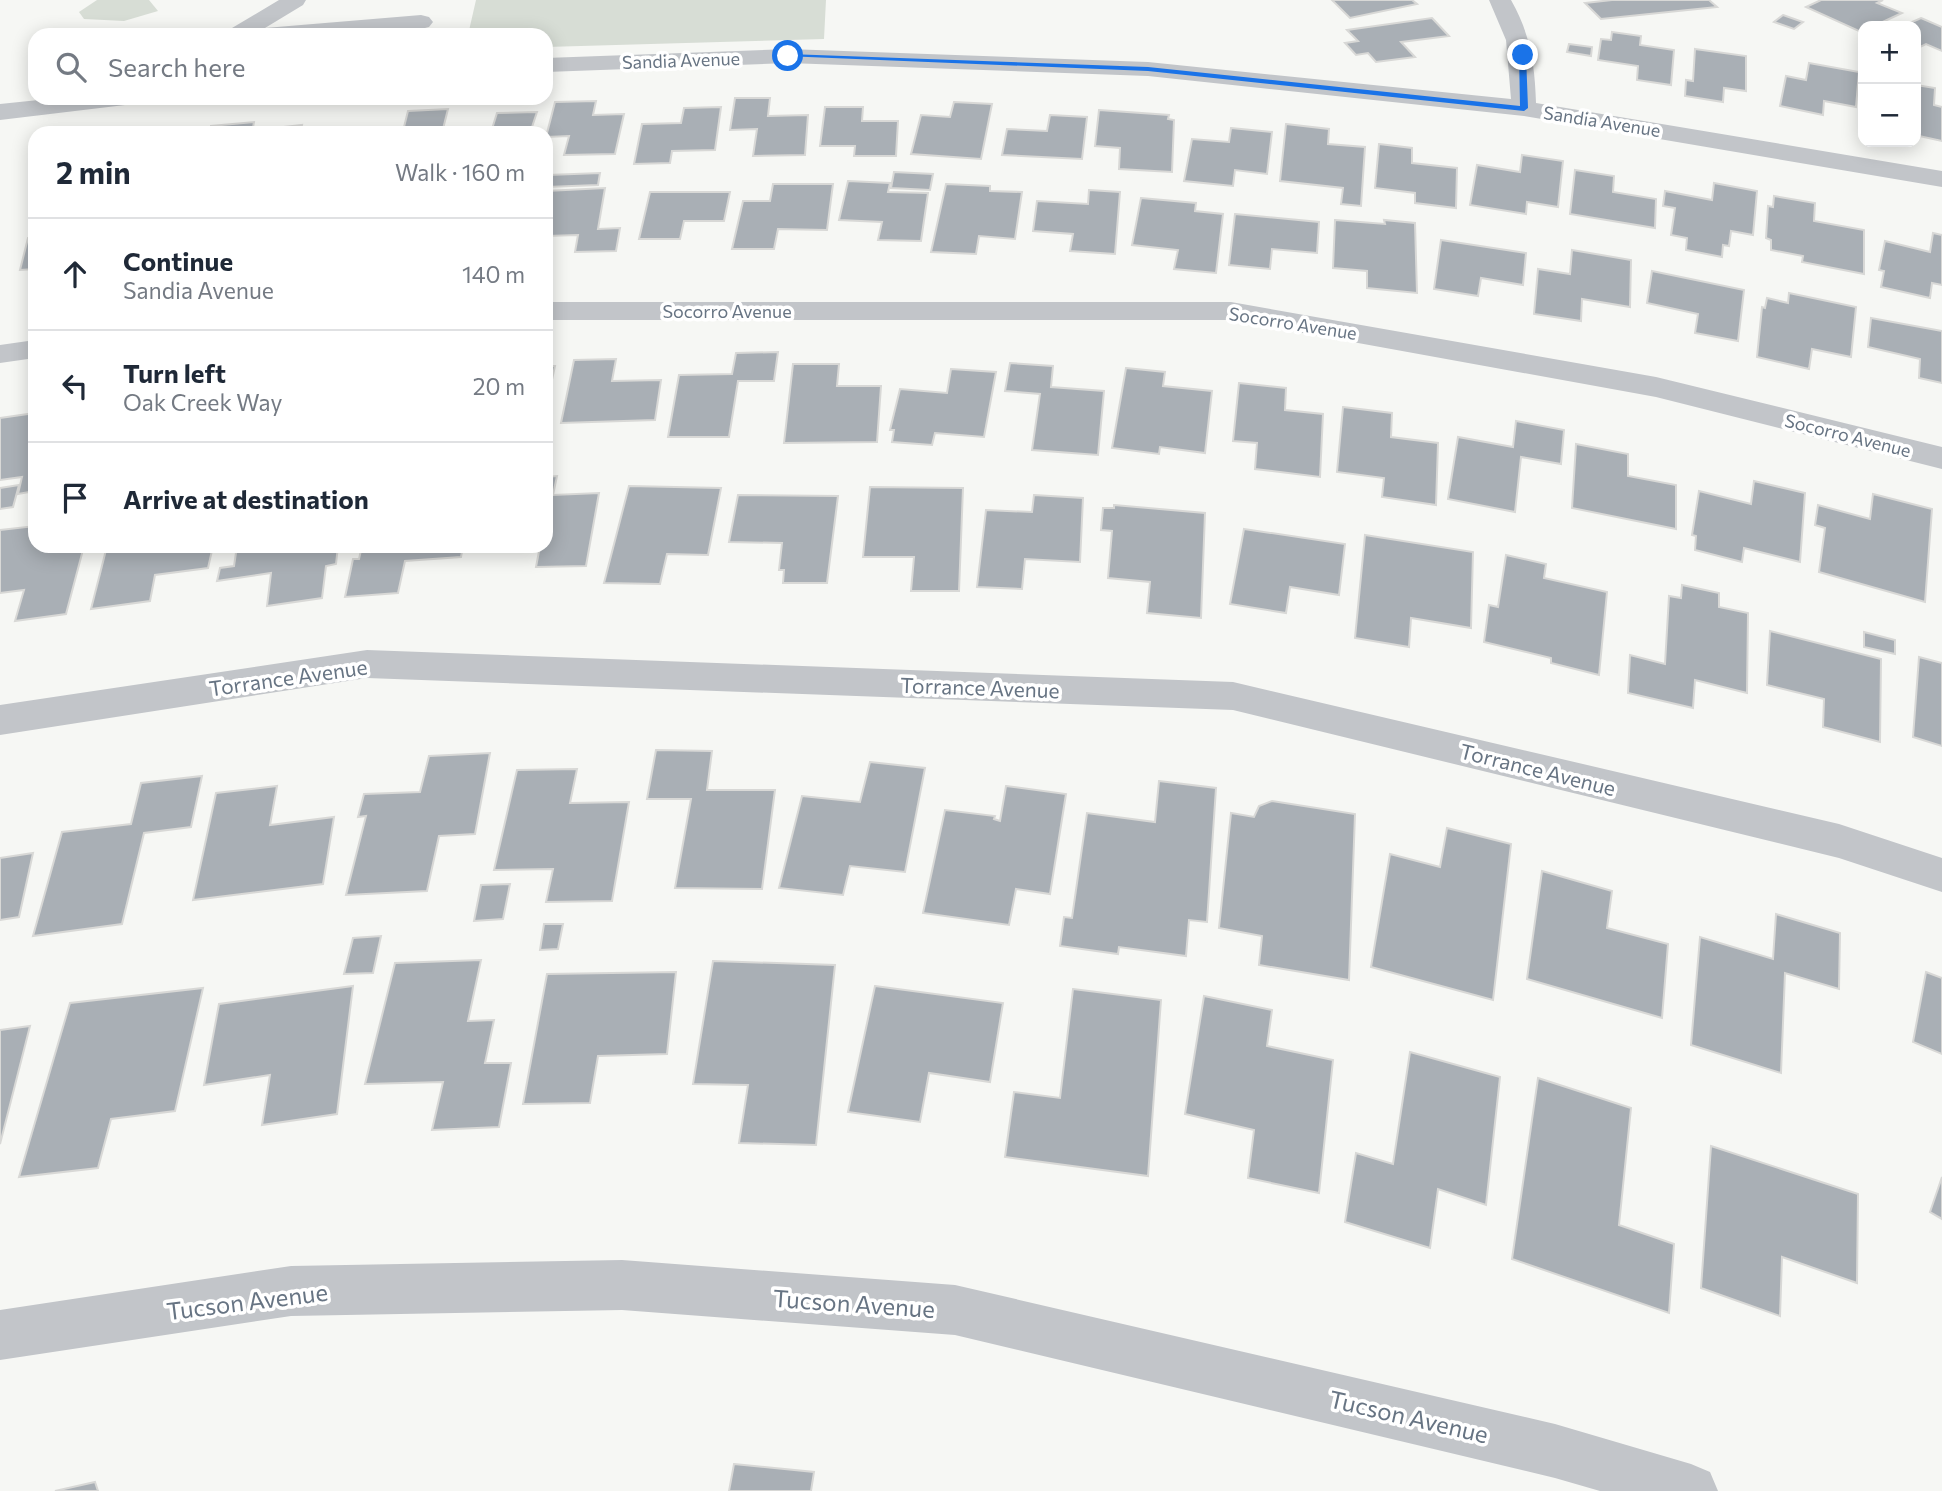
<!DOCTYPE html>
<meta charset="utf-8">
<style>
:root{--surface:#fff;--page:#f2f2f3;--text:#1f2937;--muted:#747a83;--line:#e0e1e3}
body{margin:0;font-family:Commissioner,sans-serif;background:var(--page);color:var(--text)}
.controls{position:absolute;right:21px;top:21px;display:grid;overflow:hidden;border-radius:14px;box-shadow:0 4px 18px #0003}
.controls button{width:63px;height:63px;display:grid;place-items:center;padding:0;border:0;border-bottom:2px solid var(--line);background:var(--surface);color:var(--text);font:35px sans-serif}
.stop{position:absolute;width:21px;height:21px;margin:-16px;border:5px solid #1a73e8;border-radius:50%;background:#fff}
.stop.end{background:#1a73e8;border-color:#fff;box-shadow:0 2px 7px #0008}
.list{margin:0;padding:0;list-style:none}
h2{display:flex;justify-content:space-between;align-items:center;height:91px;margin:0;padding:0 28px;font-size:30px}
h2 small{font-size:23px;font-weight:400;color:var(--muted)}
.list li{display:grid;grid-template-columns:46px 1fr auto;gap:21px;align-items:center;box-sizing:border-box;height:112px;padding:0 28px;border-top:2px solid var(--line)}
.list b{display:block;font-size:26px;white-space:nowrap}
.list p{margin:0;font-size:23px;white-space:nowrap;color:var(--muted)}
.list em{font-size:23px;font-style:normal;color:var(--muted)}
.icon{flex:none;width:38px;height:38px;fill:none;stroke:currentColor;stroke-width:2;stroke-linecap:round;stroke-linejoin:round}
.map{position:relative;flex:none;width:1942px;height:1491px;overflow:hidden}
.search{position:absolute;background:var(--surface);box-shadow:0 4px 18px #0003;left:28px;top:28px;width:525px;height:77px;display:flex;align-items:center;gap:18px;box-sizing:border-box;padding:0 24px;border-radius:21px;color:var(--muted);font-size:26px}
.panel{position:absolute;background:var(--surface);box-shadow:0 4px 18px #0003;left:28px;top:126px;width:525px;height:427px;border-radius:21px}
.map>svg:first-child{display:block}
</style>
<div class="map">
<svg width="1942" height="1491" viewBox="0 0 1942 1491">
<rect width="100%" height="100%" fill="#f6f7f4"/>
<!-- green -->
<g fill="#d7ddd5">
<polygon points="97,0 149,0 158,11 124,21 84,19 79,12"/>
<polygon points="476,0 826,0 824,39 546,47 546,35 468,35"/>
</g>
<!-- building -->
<g fill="#a9afb5" stroke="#d8d8d6" stroke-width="2">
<polygon points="1332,0 1412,0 1417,4 1350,18"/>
<polygon points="1612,0 1709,0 1717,7 1601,19 1585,3"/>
<polygon points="1821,0 1883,0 1877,3 1902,13 1874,26 1863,26 1861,32 1806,7"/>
<polygon points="1783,15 1803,22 1794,29 1774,22"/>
<polygon points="1432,18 1449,36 1401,42 1415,57 1376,62 1368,53 1356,55 1345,43 1358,41 1347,30"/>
<polygon points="1921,18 1942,27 1942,51 1926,44 1916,49 1916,26 1903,26"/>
<polygon points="1612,32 1641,36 1640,45 1674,50 1671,85 1637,80 1638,66 1598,60 1601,39 1611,40"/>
<polygon points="1569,44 1592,47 1591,56 1567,52"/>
<polygon points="1695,49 1746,56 1746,91 1724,88 1723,102 1685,96 1686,80 1693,81"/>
<polygon points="1809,63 1859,72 1856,107 1824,101 1823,115 1780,106 1786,76 1806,80"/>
<polygon points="1916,85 1935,88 1934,105 1942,107 1942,141 1919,136 1919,131 1916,130"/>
<polygon points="735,98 770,98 768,116 808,115 805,155 753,156 757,129 730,130"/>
<polygon points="596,101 593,115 624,114 615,154 564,155 569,136 546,137 555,102"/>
<polygon points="954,102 992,104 981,159 911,154 921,115 950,117"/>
<polygon points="721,107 715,150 672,151 670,163 634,164 642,124 681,123 684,108"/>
<polygon points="825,107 863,107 862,121 898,121 896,156 854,156 855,146 820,146"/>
<polygon points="448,109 443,129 438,129 437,133 362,133 362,130 404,127 408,111"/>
<polygon points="1099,110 1169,115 1168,119 1174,120 1172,172 1119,169 1120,148 1095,146"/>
<polygon points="537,112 530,133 456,133 457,129 492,129 497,113"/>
<polygon points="1050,115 1087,117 1082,159 1002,155 1007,129 1047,131"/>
<polygon points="254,122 252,133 210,133 211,126"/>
<polygon points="1286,124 1329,129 1328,144 1365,147 1361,206 1341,204 1343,188 1280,181"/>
<polygon points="302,125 300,133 266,133 267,129"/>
<polygon points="1231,128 1272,132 1267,174 1235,170 1233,186 1184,181 1192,139 1229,142"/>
<polygon points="1379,144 1412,148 1412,163 1457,168 1456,208 1415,203 1415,193 1375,188"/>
<polygon points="1522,155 1563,161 1558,207 1527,202 1526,214 1470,205 1477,165 1520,172"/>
<polygon points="1575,170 1614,176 1613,192 1656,199 1655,228 1570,214"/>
<polygon points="894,172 933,174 930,190 891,188"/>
<polygon points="600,173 598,185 546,187 548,175"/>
<polygon points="848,181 890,183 888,192 928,193 921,241 878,240 882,222 839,220"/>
<polygon points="1714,183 1757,191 1753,235 1731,231 1729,246 1723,245 1722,257 1686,250 1687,238 1671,235 1675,208 1663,206 1665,191 1712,200"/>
<polygon points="773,184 833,184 827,230 778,229 774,249 732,249 743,201 770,201"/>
<polygon points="946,184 990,186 990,191 1022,192 1015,239 979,236 976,254 931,252"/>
<polygon points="605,188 598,229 620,228 616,251 575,252 578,235 546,236 549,203 546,204 546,191"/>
<polygon points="1089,190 1120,192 1115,254 1070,251 1073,234 1033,231 1037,201 1088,204"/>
<polygon points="650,192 730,192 724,221 684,221 680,239 639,239"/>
<polygon points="1774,196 1815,203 1814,221 1864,230 1864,274 1802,262 1803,256 1771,250 1771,240 1766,238 1768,206 1773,207"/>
<polygon points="1141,198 1196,203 1195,211 1223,214 1216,273 1174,269 1178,250 1132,245"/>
<polygon points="1235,214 1319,222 1317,253 1272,249 1270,269 1229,265"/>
<polygon points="1335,220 1385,224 1384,220 1415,223 1417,293 1367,288 1367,271 1333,268"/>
<polygon points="1933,233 1942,235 1942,285 1932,283 1930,298 1881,287 1884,271 1879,270 1885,241 1930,252"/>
<polygon points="28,238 35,238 35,269 20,270"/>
<polygon points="1441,240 1526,253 1523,285 1481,278 1478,296 1434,289"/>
<polygon points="1572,250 1631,260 1630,307 1582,299 1581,321 1534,314 1538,269 1570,274"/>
<polygon points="1652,271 1744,290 1738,341 1695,333 1698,314 1647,303"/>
<polygon points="1789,293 1856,307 1851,357 1812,349 1809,369 1757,357 1762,307 1765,308 1767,298 1788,303"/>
<polygon points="1871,318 1942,331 1942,383 1919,378 1920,359 1868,347"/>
<polygon points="778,352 774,381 738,381 729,437 668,437 679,375 732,374 736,353"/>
<polygon points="616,359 612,381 661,380 655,420 561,423 574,360"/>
<polygon points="1010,363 1053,366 1051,387 1104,391 1098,455 1032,450 1040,394 1005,391"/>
<polygon points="793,364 839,364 837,386 881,386 877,442 784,443"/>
<polygon points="546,366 555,366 546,407"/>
<polygon points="1126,368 1165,372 1163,386 1212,391 1205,453 1160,447 1159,454 1112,448"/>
<polygon points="951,369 996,372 984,437 935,433 932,445 892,442 894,430 890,430 900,389 947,393"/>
<polygon points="1239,383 1286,388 1285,410 1323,414 1320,477 1255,469 1257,443 1233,441"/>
<polygon points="1343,407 1392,413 1391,437 1438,443 1436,505 1382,497 1384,478 1337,472"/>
<polygon points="35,413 35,491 18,494 22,477 0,480 0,418"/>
<polygon points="1516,421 1564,430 1561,464 1521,457 1515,512 1448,499 1458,437 1513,447"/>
<polygon points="1576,444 1628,454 1628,476 1676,485 1676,529 1572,508"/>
<polygon points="557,476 553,495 599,493 586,566 536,567 540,546 546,546 546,477"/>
<polygon points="1754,481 1805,493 1800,562 1744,548 1742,562 1695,550 1696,536 1692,535 1699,491 1751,504"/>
<polygon points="19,485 13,507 0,509 0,488"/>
<polygon points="629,486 721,488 708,555 667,554 660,584 604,583"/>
<polygon points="870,487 963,488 959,591 911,591 914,557 863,557"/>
<polygon points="1873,494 1932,509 1925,602 1819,572 1825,528 1815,525 1818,505 1870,519"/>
<polygon points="738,495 838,496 827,583 783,583 784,570 779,570 782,543 729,542"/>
<polygon points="1034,495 1083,498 1080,562 1025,559 1022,589 977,587 986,510 1032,512"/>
<polygon points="1114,505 1205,513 1201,618 1147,613 1150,582 1108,578 1112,531 1101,530 1103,508 1114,508"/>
<polygon points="35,526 35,546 84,546 66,614 15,621 24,590 0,593 0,530"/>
<polygon points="1244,529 1345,544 1339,595 1290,587 1286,613 1230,604"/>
<polygon points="1365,535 1473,552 1471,628 1411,618 1409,647 1355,638"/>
<polygon points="107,546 213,546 208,568 155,575 150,601 91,609"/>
<polygon points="237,546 338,546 336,564 326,566 322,598 267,606 271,573 217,581 220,568 234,566"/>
<polygon points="362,546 463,546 461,557 405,561 398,593 345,597 353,559 359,559"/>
<polygon points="1506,555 1546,564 1544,578 1607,592 1599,675 1551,663 1551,658 1484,642 1489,605 1498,607"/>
<polygon points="1682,585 1719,593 1719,607 1748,613 1747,693 1695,680 1693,708 1628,693 1630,655 1665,664 1669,596 1681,598"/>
<polygon points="1770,631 1881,659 1880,742 1823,727 1824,699 1767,685"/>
<polygon points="1864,632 1895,640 1895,654 1864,647"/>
<polygon points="1919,657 1942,663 1942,746 1913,737"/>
<polygon points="656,750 712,751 707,790 775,790 762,889 675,888 691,799 647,799"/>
<polygon points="490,753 475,834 439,836 427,891 346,895 366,816 358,817 364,794 420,792 429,756"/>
<polygon points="870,762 925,768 905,872 850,866 843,895 779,888 802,796 860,802"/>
<polygon points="577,769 570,803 629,802 612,901 546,902 553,869 494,870 517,770"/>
<polygon points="202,776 191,827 144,833 122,924 33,936 62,832 131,824 141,783"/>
<polygon points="1159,781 1216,788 1207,922 1189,920 1186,956 1119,947 1118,954 1060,946 1064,917 1072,918 1087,813 1155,822"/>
<polygon points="277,786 270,825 334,817 323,884 193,900 216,793"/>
<polygon points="1006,786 1066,794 1050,894 1016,889 1009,925 923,913 945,810 995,816 994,819 1000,821"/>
<polygon points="1272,801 1355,814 1349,980 1259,965 1262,936 1219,928 1231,813 1254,817 1259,806"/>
<polygon points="1447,828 1511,844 1493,1000 1371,967 1390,854 1440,867"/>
<polygon points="33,853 19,917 0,920 0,858"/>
<polygon points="1542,871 1612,891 1607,928 1668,944 1662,1018 1527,979"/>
<polygon points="510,884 503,919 474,921 481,885"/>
<polygon points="1776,914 1840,933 1839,989 1785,973 1781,1073 1691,1045 1700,937 1773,959"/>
<polygon points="544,924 563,924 558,949 540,950"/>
<polygon points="381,936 373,973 344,974 353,938"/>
<polygon points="481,960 468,1021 494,1020 485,1063 511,1063 499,1127 432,1130 443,1082 365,1084 395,963"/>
<polygon points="713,961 835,965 816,1145 739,1143 748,1085 693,1084"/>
<polygon points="676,972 667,1054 598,1056 590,1103 523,1104 547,974"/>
<polygon points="1926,972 1942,978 1942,1054 1913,1042"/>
<polygon points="353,986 337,1114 262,1125 270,1075 204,1085 219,1004"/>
<polygon points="875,986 1003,1003 990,1082 929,1073 920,1122 848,1112"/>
<polygon points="203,988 175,1111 111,1119 98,1168 19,1177 70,1003"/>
<polygon points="1073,989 1161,1000 1148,1176 1005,1157 1014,1092 1060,1098"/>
<polygon points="1204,996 1272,1010 1267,1046 1333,1060 1319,1193 1248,1178 1254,1130 1185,1114"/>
<polygon points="30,1026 0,1144 0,1030"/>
<polygon points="1410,1052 1500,1077 1486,1205 1438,1189 1430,1248 1345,1222 1356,1153 1393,1164"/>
<polygon points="1538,1078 1631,1108 1619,1225 1674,1244 1669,1313 1512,1259"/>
<polygon points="1711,1146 1858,1194 1857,1283 1782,1257 1780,1316 1701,1288"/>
<polygon points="1942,1177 1942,1219 1930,1212"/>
<polygon points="734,1464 814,1472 811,1491 729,1491"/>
<polygon points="95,1482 98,1491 55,1491"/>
</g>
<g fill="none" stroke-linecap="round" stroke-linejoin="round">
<!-- minor -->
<g fill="#c2c5c9" fill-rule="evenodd">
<polygon points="279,0 306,0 303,5 265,28 421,15 429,17 433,22 429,27 421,29 348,35 228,33 232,28"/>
<path d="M1489,0H1511C1530,33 1535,65 1536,103L1942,171V187L1524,116L1148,76L788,63L546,72V58L788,49L1148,62L1511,99L1506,40Z"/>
<polygon points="58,98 137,98 134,103 125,105 0,120 0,104"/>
<polygon points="546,302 1231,302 1656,377 1942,447 1942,469 1656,397 1231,320 546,320"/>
<polygon points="35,340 35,358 0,363 0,345"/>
<polygon points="367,650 1233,682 1839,824 1942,858 1942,892 1839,858 1233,710 367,678 0,735 0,705"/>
<polygon points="622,1260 955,1285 1555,1424 1691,1464 1710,1472 1718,1491 1600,1491 1555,1478 955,1335 622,1310 291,1316 0,1360 0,1310 291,1266"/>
</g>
</g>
<!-- route -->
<polygon fill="#1a73e8" points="1523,53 1526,55 1528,108 1524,111 1148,71 784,56 788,54 1148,67 1520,106 1519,55"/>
<g text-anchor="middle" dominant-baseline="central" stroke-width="7" stroke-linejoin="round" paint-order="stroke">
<!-- far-street labels -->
<g font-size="18" fill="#677483" stroke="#fff">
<text transform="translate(681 60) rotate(-2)">Sandia Avenue</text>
<text transform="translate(1602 121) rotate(9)">Sandia Avenue</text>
<text x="727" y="311">Socorro Avenue</text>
<text transform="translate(1293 323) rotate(9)">Socorro Avenue</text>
<text transform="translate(1848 435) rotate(14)">Socorro Avenue</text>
</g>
<!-- street labels -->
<g font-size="21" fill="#677483" stroke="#fff">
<text transform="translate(288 677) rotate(-8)">Torrance Avenue</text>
<text transform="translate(980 687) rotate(2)">Torrance Avenue</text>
<text transform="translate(1538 769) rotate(14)">Torrance Avenue</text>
</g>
<!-- near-street labels -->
<g font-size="24" fill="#677483" stroke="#fff">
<text transform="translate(247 1301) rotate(-7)">Tucson Avenue</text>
<text transform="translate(854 1303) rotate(4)">Tucson Avenue</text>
<text transform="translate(1409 1416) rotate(13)">Tucson Avenue</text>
</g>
</g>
</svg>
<div class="controls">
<button>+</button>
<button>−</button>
</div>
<div class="stop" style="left:788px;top:56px"></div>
<div class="stop end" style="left:1523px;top:55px"></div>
<div class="search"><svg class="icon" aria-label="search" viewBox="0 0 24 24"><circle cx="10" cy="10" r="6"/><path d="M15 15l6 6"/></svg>Search here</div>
<section class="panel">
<h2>2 min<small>Walk · 160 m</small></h2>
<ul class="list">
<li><svg class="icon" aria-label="ahead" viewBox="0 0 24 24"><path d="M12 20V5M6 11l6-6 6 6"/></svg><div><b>Continue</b><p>Sandia Avenue</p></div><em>140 m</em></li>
<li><svg class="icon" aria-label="left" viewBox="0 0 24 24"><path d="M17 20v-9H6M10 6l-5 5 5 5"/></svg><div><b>Turn left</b><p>Oak Creek Way</p></div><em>20 m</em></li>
<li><svg class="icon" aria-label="arrive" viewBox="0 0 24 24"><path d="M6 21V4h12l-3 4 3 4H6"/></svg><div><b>Arrive at destination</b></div></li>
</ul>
</section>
</div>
